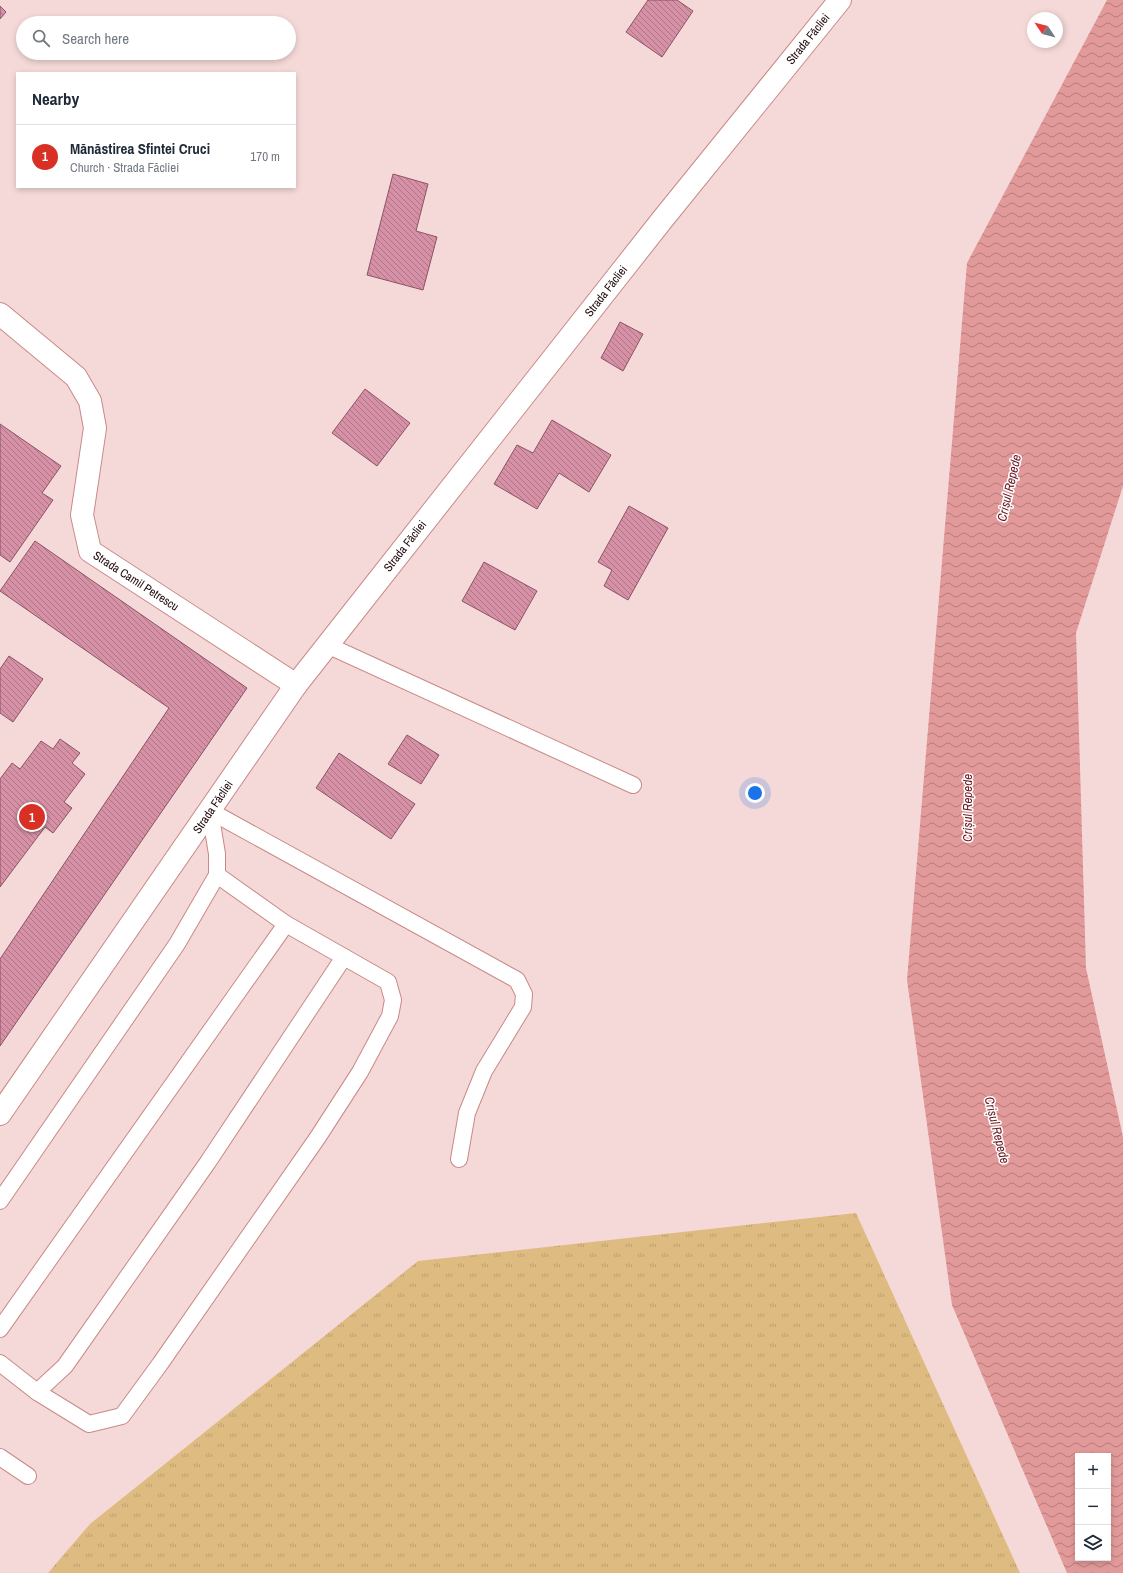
<!DOCTYPE html>
<meta charset="utf-8">
<style>
:root{--surface:#fff;--page:#f2f2f3;--text:#1f2937;--muted:#747a83;--line:#e0e1e3;--accent:#d93025}
body{margin:0;font-family:"Archivo Narrow",sans-serif;background:var(--page);color:var(--text)}
.controls{position:absolute;right:12px;bottom:12px;display:grid;overflow:hidden;border-radius:0px;box-shadow:0 2px 6px #0003}
.controls button{width:36px;height:36px;display:grid;place-items:center;padding:0;border:0;border-bottom:1px solid var(--line);background:var(--surface);color:var(--text);font:20px sans-serif}
.compass{position:absolute;left:1027px;top:12px;width:36px;height:36px;border-radius:50%;background:var(--surface);box-shadow:0 2px 6px #0003;rotate:305deg}
.you{position:absolute;left:755px;top:793px;width:14px;height:14px;margin:-10px;border:3px solid #fff;border-radius:50%;background:#1a73e8;box-shadow:0 0 0 6px #1a73e833}
.badge{display:grid;place-items:center;width:26px;height:26px;border-radius:50%;background:var(--accent);color:#fff;font-size:13px;font-weight:700}
.pin{position:absolute;translate:-50% -50%;border:2px solid #fff;box-shadow:0 1px 4px #0006}
.list{margin:0;padding:0;list-style:none}
h2{display:flex;justify-content:space-between;align-items:center;height:52px;margin:0;padding:0 16px;font-size:17px}
h2 small{font-size:13px;font-weight:400;color:var(--muted)}
.list li{display:grid;grid-template-columns:26px 1fr auto;gap:12px;align-items:center;box-sizing:border-box;height:64px;padding:0 16px;border-top:1px solid var(--line)}
.list b{display:block;font-size:15px;white-space:nowrap}
.list p{margin:0;font-size:13px;white-space:nowrap;color:var(--muted)}
.list em{font-size:13px;font-style:normal;color:var(--muted)}
.icon{flex:none;width:22px;height:22px;fill:none;stroke:currentColor;stroke-width:2;stroke-linecap:round;stroke-linejoin:round}
.map{position:relative;flex:none;width:1123px;height:1573px;overflow:hidden}
.search{position:absolute;background:var(--surface);box-shadow:0 2px 6px #0003;left:16px;top:16px;width:280px;height:44px;display:flex;align-items:center;gap:10px;box-sizing:border-box;padding:0 14px;border-radius:22px;color:var(--muted);font-size:15px}
.panel{position:absolute;background:var(--surface);box-shadow:0 2px 6px #0003;left:16px;top:72px;width:280px;height:116px;border-radius:0px}
.map>svg:first-child{display:block}
</style>
<div class="map">
<svg width="1123" height="1573" viewBox="0 0 1123 1573">
<defs>
<pattern id="park-tufts" width="24" height="20" patternUnits="userSpaceOnUse"><rect width="24" height="20" fill="#debb80"/><path d="M3 7l-1-3M5 7V3M7 7l1-3M15 17l-1-3M17 17v-4M19 17l1-3" fill="none" stroke="#bea06d"/></pattern>
<pattern id="water-waves" width="16" height="10" patternUnits="userSpaceOnUse"><rect width="16" height="10" fill="#e29999"/><path d="M0 5q4-4 8 0t8 0" fill="none" stroke="#b77b7b"/></pattern>
<pattern id="building-back-hatch" width="6" height="6" patternUnits="userSpaceOnUse"><rect width="6" height="6" fill="#d691a6"/><path d="M-1 5l2 2M0 0l6 6M5-1l2 2" fill="none" stroke="#ad7586"/></pattern>
</defs>
<rect width="100%" height="100%" fill="#f5d9d8"/>
<!-- park -->
<polygon fill="url(#park-tufts)" points="856,1213 1020,1573 48,1573 90,1524 418,1261"/>
<!-- water -->
<path fill="url(#water-waves)" fill-rule="evenodd" d="M1107,0H1123V486L1076,633L1086,968L1123,1137V1573H1067L952,1305L907,980L967,263ZM1078,1456H1108V1558H1078Z"/>
<!-- building -->
<g fill="url(#building-back-hatch)" stroke="#8c5365">
<polygon points="648,0 677,0 693,11 662,57 626,32"/>
<polygon points="0,6 6,12 0,19"/>
<polygon points="393,174 428,184 416,231 437,237 423,290 367,275"/>
<polygon points="620,322 643,334 623,371 601,358"/>
<polygon points="365,389 410,423 377,466 332,433"/>
<polygon points="552,420 611,455 589,492 559,473 537,509 494,484 517,445 533,453"/>
<polygon points="0,424 61,466 42,493 53,500 10,562 0,555"/>
<polygon points="629,506 668,528 628,600 604,586 612,570 598,562"/>
<polygon points="35,541 247,688 0,1046 0,959 169,708 0,591"/>
<polygon points="484,562 537,591 515,630 462,601"/>
<polygon points="9,656 43,679 13,722 0,713 0,669"/>
<polygon points="407,735 439,755 421,784 388,764"/>
<polygon points="60,739 80,753 72,763 85,774 64,802 72,808 53,833 45,827 0,887 0,779 12,763 20,769 41,741 53,749"/>
<polygon points="339,753 415,804 391,839 316,788"/>
</g>
<g fill="none" stroke-linecap="round" stroke-linejoin="round">
<!-- lane casing -->
<g stroke="#c98988" stroke-width="18">
<g id="lane">
<polyline points="327,645 633,785"/>
<polyline points="210,811 517,980 524,994 523,1007 484,1071 467,1113 459,1159"/>
<polyline points="0,1201 177,944 217,875 217,854 210,811"/>
<polyline points="0,1329 286,924"/>
<polyline points="0,1363 37,1392 89,1424 122,1416 160,1364 318,1137 360,1072 390,1016 393,1000 388,982 286,924 217,875"/>
<polyline points="37,1392 65,1366 208,1162 344,957"/>
<polyline points="0,1457 28,1476"/>
</g>
</g>
<!-- street casing -->
<g stroke="#c98988" stroke-width="24">
<polyline id="street" points="0,314 76,377 90,401 95,428 82,515 90,551 296,685"/>
</g>
<!-- secondary casing -->
<g stroke="#c98988" stroke-width="24">
<polyline id="secondary" points="0,1114 296,685 662,220 840,0"/>
</g>
<!-- lane -->
<use href="#lane" stroke="#fff" stroke-width="16"/>
<!-- street -->
<use href="#street" stroke="#fff" stroke-width="22"/>
<!-- secondary -->
<use href="#secondary" stroke="#fff" stroke-width="22"/>
</g>
<g text-anchor="middle" dominant-baseline="central" stroke-width="3" stroke-linejoin="round" paint-order="stroke">
<!-- street labels -->
<g font-size="12" fill="#230c0d" stroke="#fff">
<text transform="translate(808 39) rotate(-51)">Strada Făcliei</text>
<text transform="translate(606 291) rotate(-52)">Strada Făcliei</text>
<text transform="translate(405 546) rotate(-52)">Strada Făcliei</text>
<text transform="translate(136 581) rotate(33)">Strada Camil Petrescu</text>
<text transform="translate(213 807) rotate(-56)">Strada Făcliei</text>
</g>
<!-- water labels -->
<g font-size="13" font-style="italic" fill="#6c1821" stroke="#fff">
<text transform="translate(1009 488) rotate(-77)">Crișul Repede</text>
<text transform="translate(967 808) rotate(-90)">Crișul Repede</text>
<text transform="translate(997 1130) rotate(76)">Crișul Repede</text>
</g>
</g>
</svg>
<div class="controls">
<button>+</button>
<button>−</button>
<button><svg class="icon" aria-label="layers" viewBox="0 0 24 24"><path d="M12 4l9 5-9 5-9-5zM3 14l9 5 9-5"/></svg></button>
</div>
<svg class="compass" viewBox="-18 -18 36 36"><path d="M0-13l5 13h-10z" fill="#e53935"/><path d="M0 13l5-13h-10z" fill="#747a83"/></svg>
<div class="you"></div>
<div class="pin badge" style="left:32px;top:817px">1</div>
<div class="search"><svg class="icon" aria-label="search" viewBox="0 0 24 24"><circle cx="10" cy="10" r="6"/><path d="M15 15l6 6"/></svg>Search here</div>
<section class="panel">
<h2>Nearby<small></small></h2>
<ul class="list">
<li><span class="badge">1</span><div><b>Mănăstirea Sfintei Cruci</b><p>Church · Strada Făcliei</p></div><em>170 m</em></li>
</ul>
</section>
</div>
